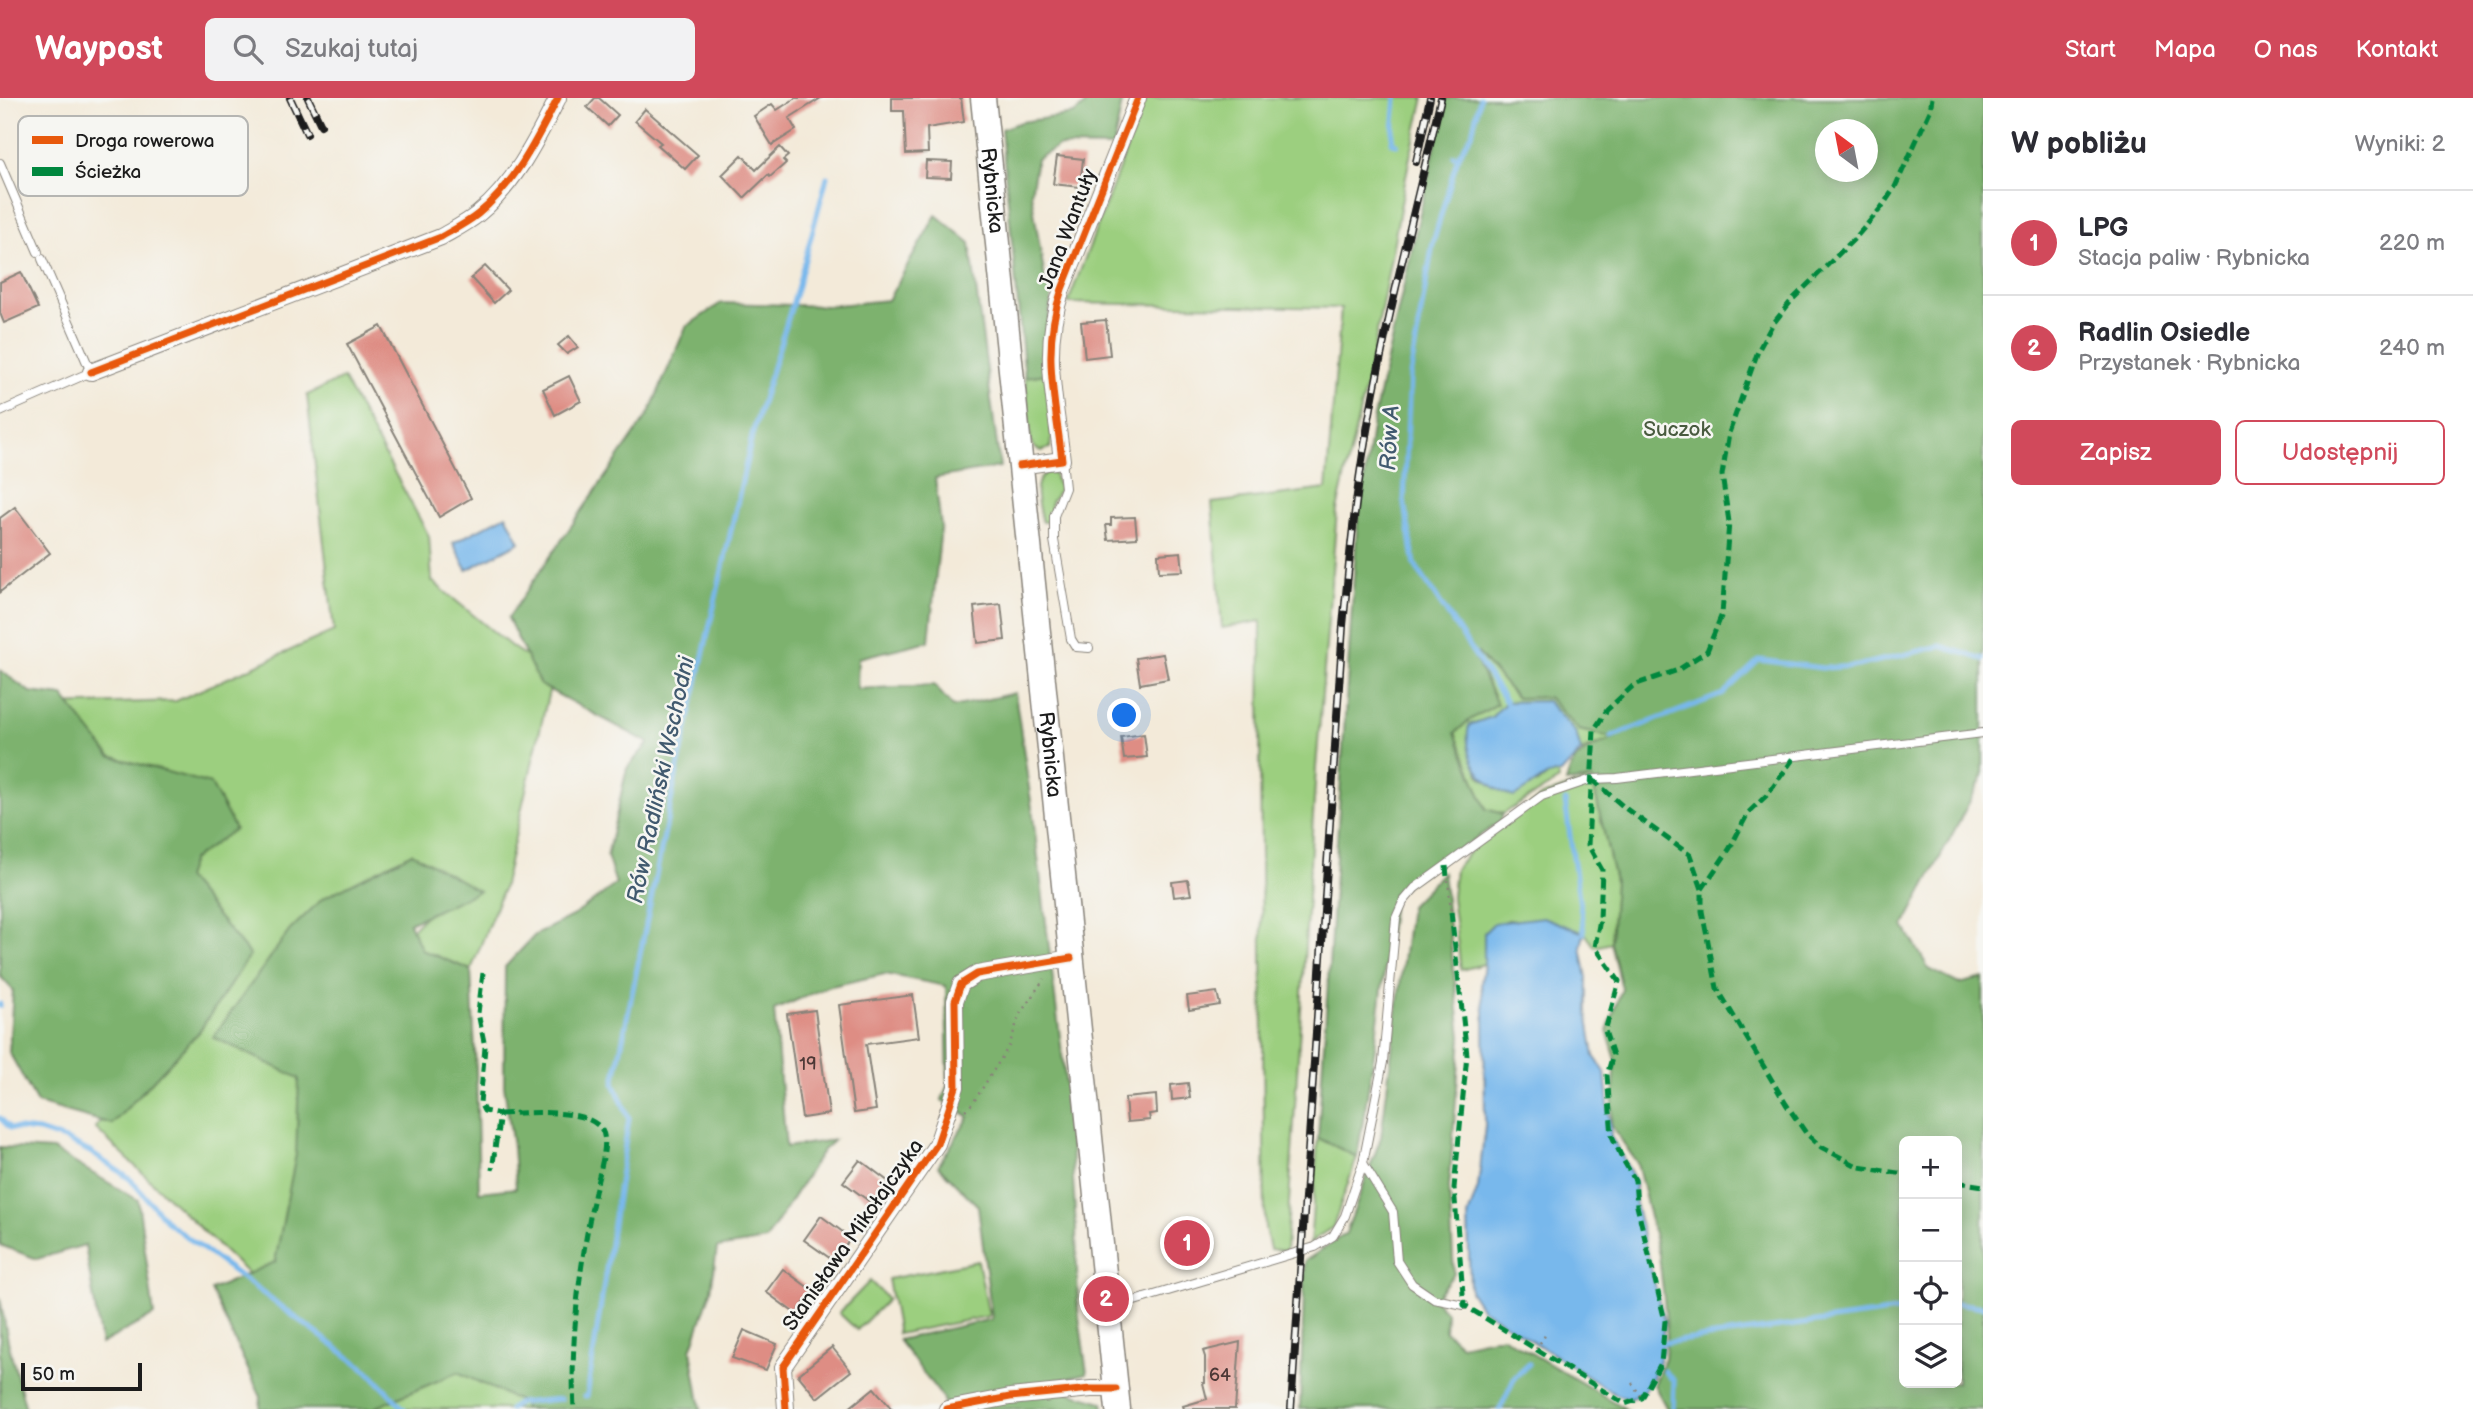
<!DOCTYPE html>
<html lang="pl">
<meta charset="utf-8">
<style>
:root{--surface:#fff;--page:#f2f2f3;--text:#2b2b33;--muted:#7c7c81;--line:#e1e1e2;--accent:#d1495b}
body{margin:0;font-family:"Balsamiq Sans",sans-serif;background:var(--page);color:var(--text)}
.controls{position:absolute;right:21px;bottom:21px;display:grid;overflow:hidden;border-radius:10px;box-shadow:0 4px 18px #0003}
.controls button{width:63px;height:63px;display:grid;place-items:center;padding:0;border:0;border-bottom:2px solid var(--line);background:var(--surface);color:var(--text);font:35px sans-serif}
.compass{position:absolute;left:1815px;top:21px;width:63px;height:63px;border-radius:50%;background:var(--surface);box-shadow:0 4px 18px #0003;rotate:328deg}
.scale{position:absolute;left:21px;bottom:18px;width:121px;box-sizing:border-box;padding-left:7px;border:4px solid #1c1c1c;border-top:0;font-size:19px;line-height:24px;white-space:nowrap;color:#1c1c1c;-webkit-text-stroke:5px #f6f6f2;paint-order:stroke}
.you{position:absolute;left:1125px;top:618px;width:24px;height:24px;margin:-18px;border:5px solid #fff;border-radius:50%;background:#1a73e8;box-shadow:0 0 0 10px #1a73e833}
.badge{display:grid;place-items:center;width:46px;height:46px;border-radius:50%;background:var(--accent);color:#fff;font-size:23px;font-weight:700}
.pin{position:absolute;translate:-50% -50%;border:4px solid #fff;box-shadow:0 2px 7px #0006}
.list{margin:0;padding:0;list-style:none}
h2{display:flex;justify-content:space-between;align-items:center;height:91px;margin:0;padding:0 28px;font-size:30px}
h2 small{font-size:23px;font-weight:400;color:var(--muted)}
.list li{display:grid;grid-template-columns:46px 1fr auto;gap:21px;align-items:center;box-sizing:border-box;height:105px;padding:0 28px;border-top:2px solid var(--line)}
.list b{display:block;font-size:26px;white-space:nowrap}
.list p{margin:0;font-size:23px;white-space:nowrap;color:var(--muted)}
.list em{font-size:23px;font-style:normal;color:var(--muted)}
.actions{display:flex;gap:14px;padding:21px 28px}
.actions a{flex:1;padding:16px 0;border:2px solid var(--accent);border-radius:10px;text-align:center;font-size:24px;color:var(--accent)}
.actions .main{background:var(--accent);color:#fff}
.icon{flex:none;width:38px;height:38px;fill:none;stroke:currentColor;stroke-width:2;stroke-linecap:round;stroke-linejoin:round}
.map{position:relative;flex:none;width:1983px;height:1311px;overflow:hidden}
header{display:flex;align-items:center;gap:42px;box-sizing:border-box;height:98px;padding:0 35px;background:var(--accent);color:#fff}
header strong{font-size:33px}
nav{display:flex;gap:38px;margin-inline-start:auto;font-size:24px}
.search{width:490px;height:63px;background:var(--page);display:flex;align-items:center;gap:18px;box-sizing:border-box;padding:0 24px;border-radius:10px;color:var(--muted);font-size:26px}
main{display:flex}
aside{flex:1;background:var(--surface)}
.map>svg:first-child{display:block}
</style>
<header>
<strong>Waypost</strong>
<div class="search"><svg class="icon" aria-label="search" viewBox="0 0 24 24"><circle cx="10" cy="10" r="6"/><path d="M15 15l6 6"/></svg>Szukaj tutaj</div>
<nav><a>Start</a><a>Mapa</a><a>O nas</a><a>Kontakt</a></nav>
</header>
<main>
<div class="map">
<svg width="1983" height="1311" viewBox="0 0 1983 1311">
<rect width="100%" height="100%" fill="#f6f6f2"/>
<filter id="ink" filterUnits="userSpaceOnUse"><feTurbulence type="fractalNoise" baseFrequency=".0143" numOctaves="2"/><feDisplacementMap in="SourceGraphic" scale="14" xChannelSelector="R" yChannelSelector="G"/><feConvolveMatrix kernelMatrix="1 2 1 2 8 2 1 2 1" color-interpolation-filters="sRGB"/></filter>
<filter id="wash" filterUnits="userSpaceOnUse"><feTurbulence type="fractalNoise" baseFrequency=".00686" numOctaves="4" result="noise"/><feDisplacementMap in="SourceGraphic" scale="28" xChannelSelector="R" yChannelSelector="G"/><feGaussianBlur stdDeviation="1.57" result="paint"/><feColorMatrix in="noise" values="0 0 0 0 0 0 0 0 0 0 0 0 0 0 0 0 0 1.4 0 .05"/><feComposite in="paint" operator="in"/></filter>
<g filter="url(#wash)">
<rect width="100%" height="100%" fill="#f3ead9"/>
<!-- green -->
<g fill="#9ccf7f" stroke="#5c764e" stroke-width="2">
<polygon points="1146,0 1424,0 1409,63 1373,255 1337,412 1316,670 1286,1153 1270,1151 1265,1130 1260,667 1261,523 1222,530 1212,405 1326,391 1341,210 1068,205"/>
<polygon points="1046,276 1052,339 1050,350 1042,353 1036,351 1031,344 1025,279"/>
<polygon points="343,280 429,438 432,483 512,549 553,576 503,791 463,892 396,847 446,797 418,778 325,978 290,1193 261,1188 95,1030 187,926 92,662 54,607 176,603 334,533 307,297"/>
<path d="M1047,373L1053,375L1060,391L1051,404V424H1042C1038,406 1030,386 1047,373Z"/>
<polygon points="1478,555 1517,600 1548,599 1579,632 1615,640 1581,653 1576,635 1547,603 1506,604 1492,619 1469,627 1479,677 1488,684 1537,686 1548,677 1558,676 1559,682 1503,716 1486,711 1455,635 1468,623 1497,606 1474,558"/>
<polygon points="1592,681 1615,783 1611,845 1595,849 1584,834 1525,822 1508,822 1484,835 1484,866 1461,872 1452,799 1455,771 1475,747 1542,698"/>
<polygon points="1318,1040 1357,1059 1333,1129 1316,1140 1310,1147"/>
<polygon points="978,1163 989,1218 898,1236 888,1181"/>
<polygon points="870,1183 888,1201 857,1232 839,1215"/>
<polygon points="458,1274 524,1305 524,1311 372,1311"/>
</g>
<!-- forest -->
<g fill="#7db26e" stroke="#4c6745" stroke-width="2" fill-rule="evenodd">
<polygon points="1093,0 1123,0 1113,49 1059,48 1037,61 1031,95 1046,187 1052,195 1049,218 1046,276 1025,279 1001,31 1021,24 1074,16"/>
<path d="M1446,0H1983V678L1904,828L1929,871L1959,886L1983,880V1311H1667L1654,1287L1665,1260L1667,1235L1666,1220L1659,1157L1637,1065L1611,1027L1616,962L1607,933L1622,891L1611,845L1615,783L1592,681L1566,684C1573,653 1589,652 1614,640L1579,632L1548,599L1517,600L1478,555L1474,558L1497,606L1468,623L1455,635L1486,711L1503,716L1500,724L1394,795L1374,956L1357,1059L1318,1040L1357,430L1373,323ZM1826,32H1868V74H1826ZM1904,1043H1957V1285H1904Z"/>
<polygon points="936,117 970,145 1000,369 935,380 941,429 929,543 858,560 857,591 934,587 953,609 1015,595 1032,710 1069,1013 1076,1130 1078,1212 1087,1275 1043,1287 1103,1304 1104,1311 946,1311 942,1299 898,1242 992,1221 978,1108 938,1068 969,1019 942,1002 948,986 946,888 885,876 827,889 774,912 786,1049 834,1042 823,1052 766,1142 717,1150 711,1193 691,1252 701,1311 524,1311 523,1305 458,1274 372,1311 260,1311 261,1299 211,1192 275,1164 296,1056 299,980 213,939 290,832 323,800 412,755 479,793 409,825 422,852 471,872 476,973 479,1094 516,1090 513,1049 504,988 505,869 535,837 576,816 616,786 607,758 627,670 649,645 540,587 508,520 649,315 686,229 721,205 827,208 888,202"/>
<polygon points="0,572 30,594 63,598 110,658 211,686 235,731 192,762 186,780 250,857 198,935 112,1026 37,1005 9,954 13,892 0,878"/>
<polygon points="1443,774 1461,939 1449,1089 1454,1176 1434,1201 1446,1214 1445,1233 1461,1247 1502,1238 1626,1311 1300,1311 1305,1163 1346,1135 1381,1039 1410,808"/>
<polygon points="0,1049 53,1052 138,1102 154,1217 101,1246 85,1147 37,1161 0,1147"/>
<polygon points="0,1200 9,1248 26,1311 0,1311"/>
</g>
<!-- water -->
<g fill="#78b8ec" stroke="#4a6a84" stroke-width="2">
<polygon points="506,417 520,444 467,472 453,445"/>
<path d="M1547,603L1576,635L1581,653L1561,675L1548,677L1514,699C1483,689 1462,659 1469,627L1492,619L1506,604Z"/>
<polygon points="1543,819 1584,835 1581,849 1587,880 1587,914 1594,958 1605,974 1611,1038 1635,1082 1636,1109 1664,1223 1662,1253 1653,1279 1642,1296 1629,1301 1615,1296 1481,1210 1470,1193 1468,1118 1478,1089 1485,1028 1484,913 1481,886 1484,866 1484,835 1494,825"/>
</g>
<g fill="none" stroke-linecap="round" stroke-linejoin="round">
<!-- stream -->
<g stroke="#78b8ec" stroke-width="5">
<polyline points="1396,0 1392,45 1397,46"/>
<polyline points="1454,58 1458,58 1433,145 1410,278 1404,403 1415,467 1506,604"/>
<polyline points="1458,58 1472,36 1480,0"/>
<polyline points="1611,639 1723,596 1759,562 1822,570 1857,568 1940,548 1983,561"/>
<polyline points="1565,703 1584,835"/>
<polyline points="0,908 0,906"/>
<polyline points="0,1020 10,1030 39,1033 66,1042 90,1054 120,1074 131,1082 168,1125 368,1273 404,1311"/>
<polyline points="1957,1205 1983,1209"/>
<polyline points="1663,1245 1904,1212"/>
<polyline points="1664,1273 1674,1283 1673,1311"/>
<polyline points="585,1298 587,1298 629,1020 614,985 675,683 753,334 797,191 827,79"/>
<polyline points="510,1311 519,1305 560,1301"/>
<polyline points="1500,1311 1515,1279 1529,1266"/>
</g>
</g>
<g id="blocks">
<!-- building -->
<g fill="#de8d84">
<polygon points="595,0 599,0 618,17 608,28 587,9"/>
<polygon points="796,0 821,0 789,20 796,32 772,47 754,18 772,6 777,12"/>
<polygon points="892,0 961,0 964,24 927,30 928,55 906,56 904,13 892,13"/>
<polygon points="645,11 698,57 685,71 658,47 661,45 635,23"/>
<polygon points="780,49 788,58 783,62 786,65 770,79 768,77 744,100 722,77 742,57 756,72"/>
<polygon points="1057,58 1083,61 1080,89 1053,86"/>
<polygon points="926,63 952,64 951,80 925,79"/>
<polygon points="485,168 508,192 494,205 471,180"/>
<polygon points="21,174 38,210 4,225 0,215 0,184"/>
<polygon points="1106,222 1110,257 1085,260 1081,224"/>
<polygon points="381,228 471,400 439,419 347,246"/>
<polygon points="569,238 578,249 567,256 558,247"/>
<polygon points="569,278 581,303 555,317 543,291"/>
<polygon points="15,409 50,455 0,494 0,420"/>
<polygon points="1135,419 1137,440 1108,442 1106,427 1111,427 1111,420"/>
<polygon points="1181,454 1183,473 1159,474 1158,456"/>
<polygon points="1001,506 1005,542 978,545 974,509"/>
<polygon points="1163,556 1168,581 1140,586 1136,560"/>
<polygon points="1144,636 1147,659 1124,661 1121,639"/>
<polygon points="1188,782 1191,797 1174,799 1172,784"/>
<polygon points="1217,894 1220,907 1189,912 1187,898"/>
<polygon points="913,897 919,939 866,946 876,1012 854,1015 839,907"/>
<polygon points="815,912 829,1016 802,1020 787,916"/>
<polygon points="1188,985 1190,1000 1172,1002 1171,987"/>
<polygon points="1156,997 1157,1015 1149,1016 1150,1022 1127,1024 1125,1000"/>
<polygon points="860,1062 889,1084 873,1106 843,1084"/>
<polygon points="821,1118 851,1140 834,1163 804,1142"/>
<polygon points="783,1171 813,1193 796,1216 766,1194"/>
<polygon points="744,1232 777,1246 766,1272 732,1260"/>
<polygon points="1240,1244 1235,1311 1184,1311 1183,1308 1207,1301 1203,1285 1205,1285 1205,1259 1203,1253"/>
<polygon points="832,1249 851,1273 817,1300 798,1277"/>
<polygon points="874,1290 892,1311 848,1311"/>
</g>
</g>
</g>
<g filter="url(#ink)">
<use href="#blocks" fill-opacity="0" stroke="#88837a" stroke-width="2"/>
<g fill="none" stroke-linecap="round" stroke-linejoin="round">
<!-- service casing -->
<g stroke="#88837a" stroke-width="10">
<g id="service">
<polyline points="0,65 38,154"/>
<polyline points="0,314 91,274 42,161"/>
<polyline points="1062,362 1065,390 1054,418 1054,442 1071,541 1076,549 1089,550"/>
<polyline points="1363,1065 1393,1114 1397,1163 1412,1186 1434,1201 1464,1207"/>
<polyline points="1111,1210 1315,1149 1333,1138 1345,1118 1363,1065 1383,964 1396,820 1403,804 1415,790 1542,698 1592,681 1617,680 1983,635"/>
</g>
</g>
<!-- minor casing -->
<g stroke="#88837a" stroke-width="18">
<g id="minor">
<path d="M91,274L441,139C453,132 467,125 478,116C515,86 537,41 558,0"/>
<path d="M1019,368L1062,362C1055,301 1041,251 1062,191L1138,0"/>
<polyline points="786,1311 783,1269 937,1046 956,989 955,903 961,886 977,876 1071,860"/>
<polyline points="947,1311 1010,1299 1091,1291 1116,1291"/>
</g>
</g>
<!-- primary casing -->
<g stroke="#88837a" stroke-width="27">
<g id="primary">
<path id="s1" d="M983,0L1118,1311"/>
</g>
</g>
<!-- path -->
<g stroke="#88837a" stroke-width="2.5" stroke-dasharray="2 5" stroke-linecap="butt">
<polyline points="1448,782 1451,814"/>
<polyline points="965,1012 973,1005 1009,948 1020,916 1044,881"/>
<polyline points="1536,1251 1546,1236"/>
<polyline points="1632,1285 1642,1300"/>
</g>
<!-- service -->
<use href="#service" stroke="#fff" stroke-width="8"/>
<!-- minor -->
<use href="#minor" stroke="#fff" stroke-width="16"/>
<!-- primary -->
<use href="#primary" stroke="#fff" stroke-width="24"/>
<!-- rail casing -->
<g stroke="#1c1c1c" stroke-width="8">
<g id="rail">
<polyline points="290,0 307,36"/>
<polyline points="308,0 321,27"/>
<polyline points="1416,64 1430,0"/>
<path d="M1291,1311L1343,528C1349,464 1355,401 1366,338C1385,224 1415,112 1441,0"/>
</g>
</g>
<!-- rail -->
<use href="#rail" stroke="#f6f6f2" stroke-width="5" stroke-dasharray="16" stroke-linecap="butt"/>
<!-- quiet -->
<g stroke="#00873e" stroke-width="5" stroke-dasharray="10 5" stroke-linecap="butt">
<polyline points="1592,681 1625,710 1690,757 1702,791 1702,813 1717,890 1786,1006 1806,1035 1821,1049 1859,1069 1904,1076"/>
<polyline points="1446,768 1447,779"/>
<polyline points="1702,791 1730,750 1748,715 1768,696 1796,657"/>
<polyline points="1451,814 1467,957 1454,1090 1464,1207 1625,1306 1642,1300 1661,1265 1665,1223 1637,1108 1635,1082 1623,1062 1612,1038 1607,977 1613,957 1605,933 1619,883 1595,849 1600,821 1602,772 1588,747 1594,632 1607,612 1634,587 1678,572 1707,553 1722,516 1729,424 1722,377 1729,335 1758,253 1772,227 1792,202 1857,138 1881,110 1895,89 1930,13 1932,0"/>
<polyline points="483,875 478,915 485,949 480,1005 484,1013 500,1016 492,1072"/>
<path d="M500,1016C524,1015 588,1009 602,1032C610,1045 598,1078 595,1094C580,1165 570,1239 574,1311"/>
<polyline points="1957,1084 1983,1088"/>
</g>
<!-- cycleway casing -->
<g stroke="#f6f6f2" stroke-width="11">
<g id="cycleway">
<path d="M91,274L441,139C453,132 467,125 478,116C515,86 537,41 558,0"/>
<path d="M1019,368L1062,362C1055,301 1041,251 1062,191L1138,0"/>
<polyline points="786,1311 783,1269 937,1046 956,989 955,903 961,886 977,876 1071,860"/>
<polyline points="947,1311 1010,1299 1091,1291 1116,1291"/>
</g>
</g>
<!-- cycleway -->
<use href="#cycleway" stroke="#e8590c" stroke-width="7"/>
</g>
</g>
<g text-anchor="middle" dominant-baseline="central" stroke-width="5" stroke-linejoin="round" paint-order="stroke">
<!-- number labels -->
<g font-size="18" fill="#4c3836">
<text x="808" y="966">19</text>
<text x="1220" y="1277">64</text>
</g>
<!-- street labels -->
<g font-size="21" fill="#1c1c1c" stroke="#f6f6f2">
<text stroke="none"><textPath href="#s1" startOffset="93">Rybnicka</textPath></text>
<text transform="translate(1068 131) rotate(-69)">Jana Wantuły</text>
<text stroke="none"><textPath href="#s1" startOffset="660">Rybnicka</textPath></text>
<text transform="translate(853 1137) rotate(-55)">Stanisława Mikołajczyka</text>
</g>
<!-- park labels -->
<g font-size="21" fill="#495b3f" stroke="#f6f6f2">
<text x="1677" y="331">Suczok</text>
</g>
<!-- water labels -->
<g font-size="23" font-style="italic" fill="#415a6f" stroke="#f6f6f2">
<text transform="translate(1390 340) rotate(-87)">Rów A</text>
<text transform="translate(661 682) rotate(-78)">Rów Radliński Wschodni</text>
</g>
</g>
<!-- legend -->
<rect x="18" y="18" width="230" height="80" rx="10" fill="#f6f6f2" stroke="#b5b5b2" stroke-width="2"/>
<rect x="32" y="38" width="31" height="8" fill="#e8590c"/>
<rect x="32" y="69" width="31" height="9" fill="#00873e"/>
<g font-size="19" fill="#1c1c1c">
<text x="75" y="49">Droga rowerowa</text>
<text x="75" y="80">Ścieżka</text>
</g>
</svg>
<div class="controls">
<button>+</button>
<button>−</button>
<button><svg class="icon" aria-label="locate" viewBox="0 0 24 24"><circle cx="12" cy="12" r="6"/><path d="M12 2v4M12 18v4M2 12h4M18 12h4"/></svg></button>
<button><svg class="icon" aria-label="layers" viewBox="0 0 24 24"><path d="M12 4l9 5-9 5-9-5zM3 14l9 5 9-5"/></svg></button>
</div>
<svg class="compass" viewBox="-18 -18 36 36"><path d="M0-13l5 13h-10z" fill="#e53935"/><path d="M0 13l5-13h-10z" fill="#7c7c81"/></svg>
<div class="scale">50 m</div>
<div class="you"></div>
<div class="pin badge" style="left:1187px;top:1145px">1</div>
<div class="pin badge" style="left:1106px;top:1201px">2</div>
</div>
<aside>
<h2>W pobliżu<small>Wyniki: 2</small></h2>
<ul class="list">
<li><span class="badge">1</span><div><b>LPG</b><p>Stacja paliw · Rybnicka</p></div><em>220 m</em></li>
<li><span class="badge">2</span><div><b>Radlin Osiedle</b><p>Przystanek · Rybnicka</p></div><em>240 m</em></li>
</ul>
<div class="actions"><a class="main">Zapisz</a><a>Udostępnij</a></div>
</aside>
</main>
